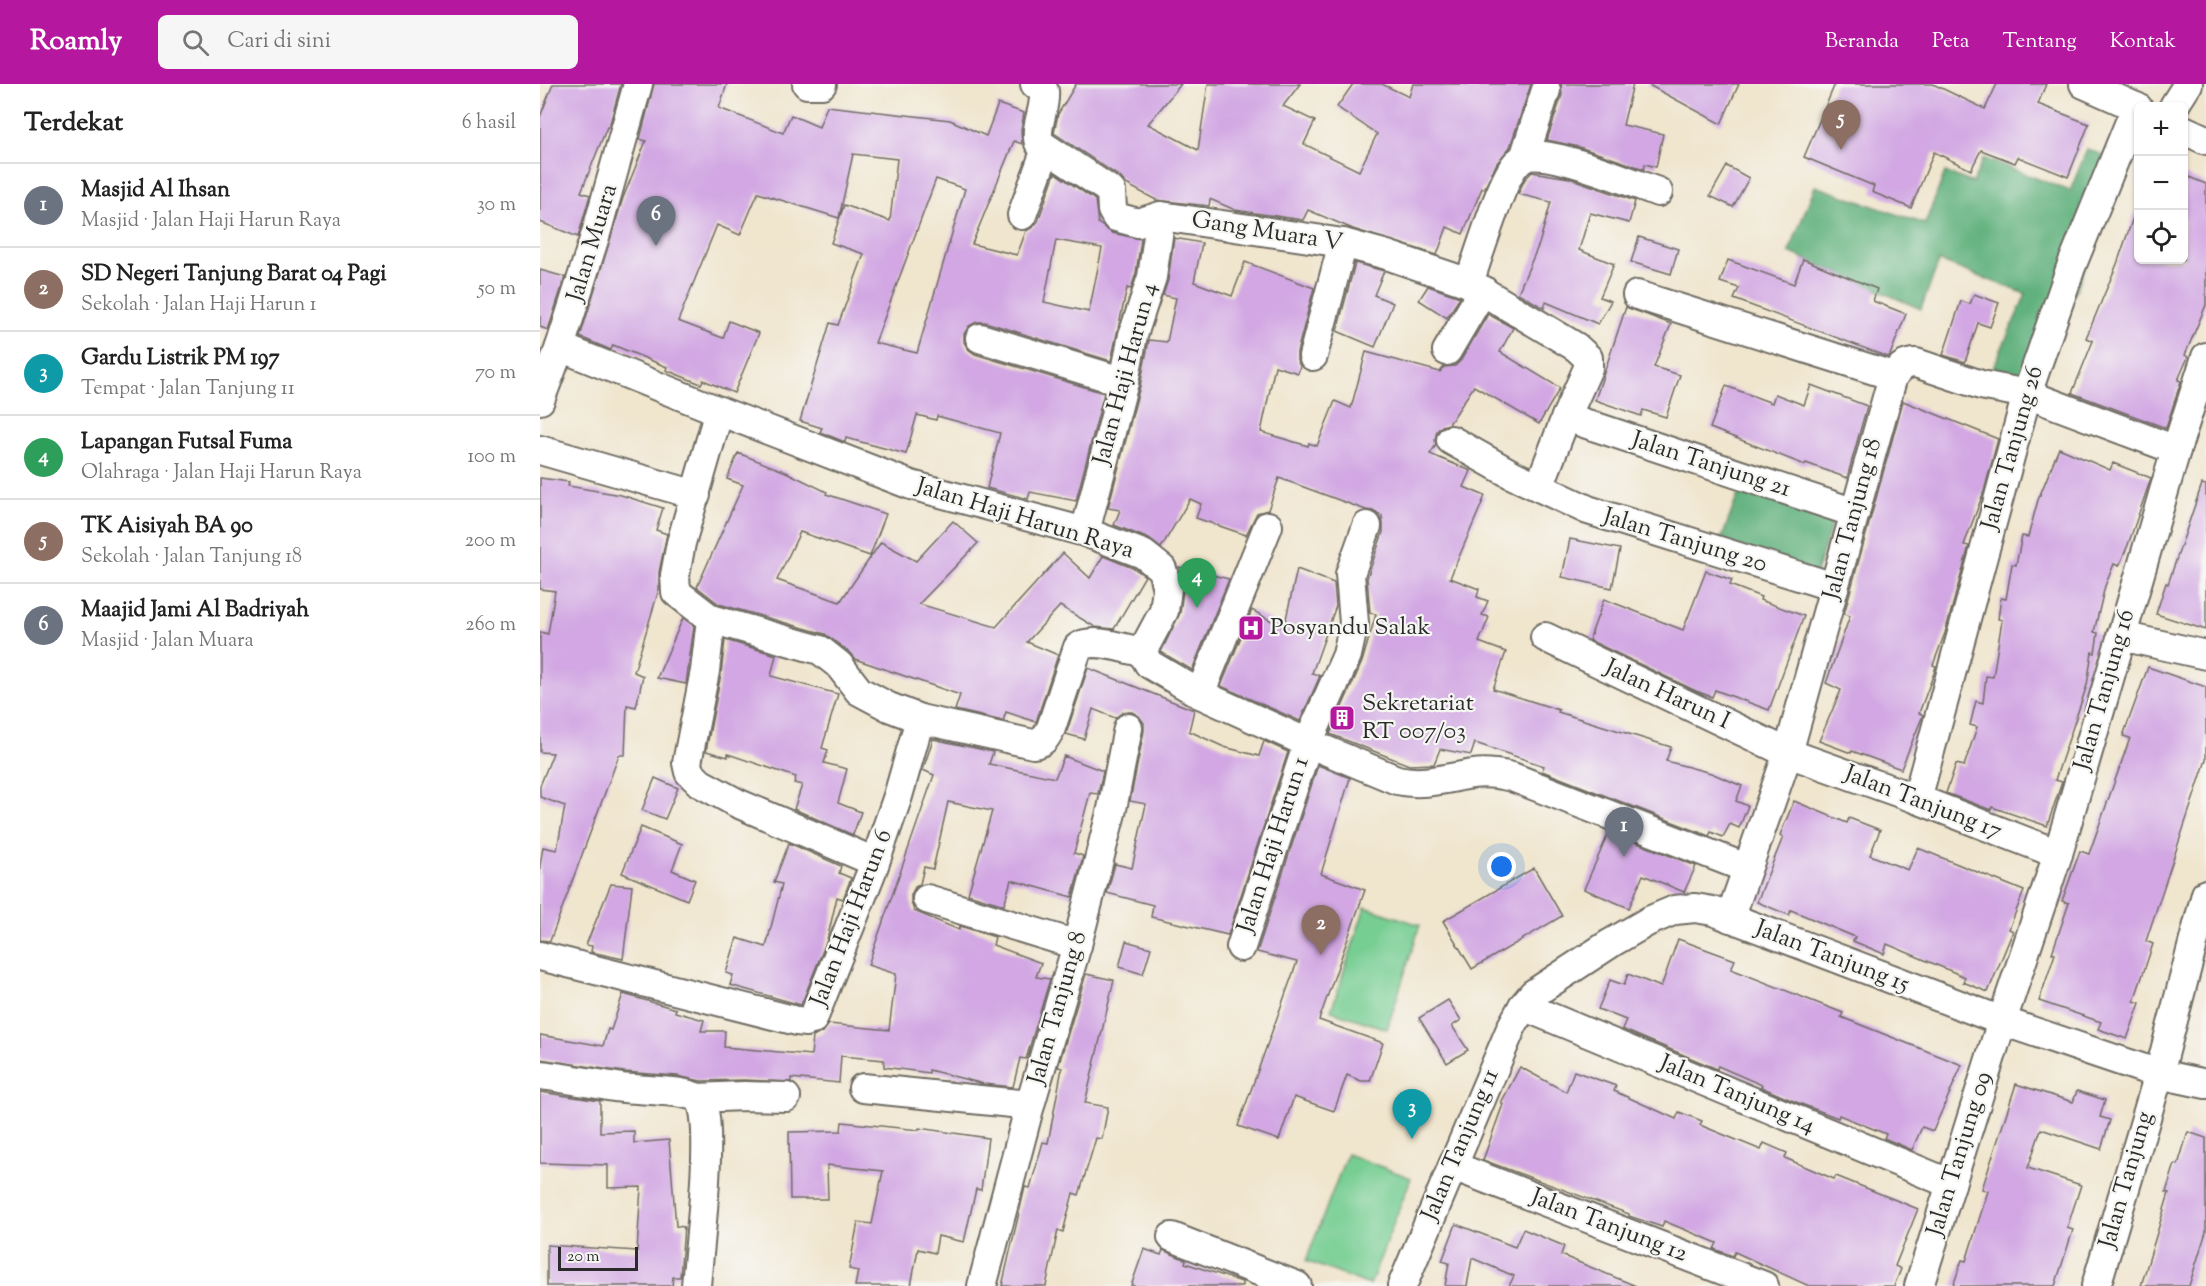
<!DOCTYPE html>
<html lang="id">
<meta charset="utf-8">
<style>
:root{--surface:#fff;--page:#f6f6f6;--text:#222;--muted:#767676;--line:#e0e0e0;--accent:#b5179e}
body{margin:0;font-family:"Sorts Mill Goudy",serif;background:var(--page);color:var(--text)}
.controls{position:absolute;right:18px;top:18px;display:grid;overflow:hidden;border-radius:9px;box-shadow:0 2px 4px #0004}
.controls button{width:54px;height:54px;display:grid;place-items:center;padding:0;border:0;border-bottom:2px solid var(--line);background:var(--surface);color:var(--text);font:30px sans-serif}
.scale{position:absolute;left:18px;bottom:15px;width:80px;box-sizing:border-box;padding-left:6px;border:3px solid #2b2b2b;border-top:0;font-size:16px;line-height:21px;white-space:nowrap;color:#2b2b2b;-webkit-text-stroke:4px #f6f6f2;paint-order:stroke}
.you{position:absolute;left:962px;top:783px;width:21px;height:21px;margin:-15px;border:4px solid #fff;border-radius:50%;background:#1a73e8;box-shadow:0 0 0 9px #1a73e833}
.badge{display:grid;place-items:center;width:39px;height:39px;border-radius:50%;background:var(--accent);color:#fff;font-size:20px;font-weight:700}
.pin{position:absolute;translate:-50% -50px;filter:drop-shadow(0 2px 3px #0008)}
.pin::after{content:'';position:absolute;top:32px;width:21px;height:18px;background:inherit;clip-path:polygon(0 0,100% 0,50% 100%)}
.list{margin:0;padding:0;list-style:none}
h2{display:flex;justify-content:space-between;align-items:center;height:78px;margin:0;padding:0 24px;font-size:26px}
h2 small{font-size:20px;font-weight:400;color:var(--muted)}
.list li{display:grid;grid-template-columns:39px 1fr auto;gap:18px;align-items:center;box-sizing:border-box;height:84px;padding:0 24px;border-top:2px solid var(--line)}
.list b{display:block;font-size:22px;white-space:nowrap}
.list p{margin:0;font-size:20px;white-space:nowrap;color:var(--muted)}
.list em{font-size:20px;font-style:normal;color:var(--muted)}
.icon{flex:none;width:33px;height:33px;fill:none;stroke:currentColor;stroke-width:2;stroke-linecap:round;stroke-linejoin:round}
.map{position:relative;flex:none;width:1666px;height:1202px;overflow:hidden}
header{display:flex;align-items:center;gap:36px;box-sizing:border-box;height:84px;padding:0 30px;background:var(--accent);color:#fff}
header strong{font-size:28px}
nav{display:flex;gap:33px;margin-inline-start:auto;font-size:21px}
.search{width:420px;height:54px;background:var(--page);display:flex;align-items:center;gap:15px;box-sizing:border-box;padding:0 21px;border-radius:9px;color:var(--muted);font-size:22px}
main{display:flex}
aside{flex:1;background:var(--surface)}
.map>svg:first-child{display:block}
</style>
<header>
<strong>Roamly</strong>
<div class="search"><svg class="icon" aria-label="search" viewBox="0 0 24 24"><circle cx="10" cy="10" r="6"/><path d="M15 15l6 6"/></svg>Cari di sini</div>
<nav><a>Beranda</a><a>Peta</a><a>Tentang</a><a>Kontak</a></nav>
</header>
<main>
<aside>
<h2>Terdekat<small>6 hasil</small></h2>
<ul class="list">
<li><span class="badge" style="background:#6b7280">1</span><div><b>Masjid Al Ihsan</b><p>Masjid · Jalan Haji Harun Raya</p></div><em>30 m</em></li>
<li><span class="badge" style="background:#8d6e63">2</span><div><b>SD Negeri Tanjung Barat 04 Pagi</b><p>Sekolah · Jalan Haji Harun 1</p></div><em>50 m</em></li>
<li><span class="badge" style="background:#0f9aa8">3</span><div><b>Gardu Listrik PM 197</b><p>Tempat · Jalan Tanjung 11</p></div><em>70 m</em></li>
<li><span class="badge" style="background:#2e9e5b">4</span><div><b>Lapangan Futsal Fuma</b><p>Olahraga · Jalan Haji Harun Raya</p></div><em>100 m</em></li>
<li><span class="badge" style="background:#8d6e63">5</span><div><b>TK Aisiyah BA 90</b><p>Sekolah · Jalan Tanjung 18</p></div><em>200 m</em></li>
<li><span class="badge" style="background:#6b7280">6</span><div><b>Maajid Jami Al Badriyah</b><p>Masjid · Jalan Muara</p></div><em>260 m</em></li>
</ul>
</aside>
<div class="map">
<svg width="1666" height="1202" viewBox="0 0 1666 1202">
<rect width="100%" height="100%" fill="#f6f6f2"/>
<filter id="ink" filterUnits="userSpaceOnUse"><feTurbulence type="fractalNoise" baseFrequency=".0167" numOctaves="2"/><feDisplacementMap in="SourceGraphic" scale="12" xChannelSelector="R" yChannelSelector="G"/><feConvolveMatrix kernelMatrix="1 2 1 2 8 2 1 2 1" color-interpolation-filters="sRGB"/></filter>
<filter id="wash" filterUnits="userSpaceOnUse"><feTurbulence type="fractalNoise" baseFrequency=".008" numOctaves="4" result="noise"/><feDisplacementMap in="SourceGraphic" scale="24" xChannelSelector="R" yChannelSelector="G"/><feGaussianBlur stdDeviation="1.35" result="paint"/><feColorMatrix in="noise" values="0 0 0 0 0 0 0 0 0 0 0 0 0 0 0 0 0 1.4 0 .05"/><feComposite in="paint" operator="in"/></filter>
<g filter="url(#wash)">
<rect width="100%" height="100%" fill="#f0e5cd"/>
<!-- green -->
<g fill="#77ce93" stroke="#517c5f" stroke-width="1.5">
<polygon points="825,823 880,841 847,945 791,927"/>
<polygon points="807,1070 871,1094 830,1201 766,1177"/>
</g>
<!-- forest -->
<g fill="#61b17d" stroke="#466e54" stroke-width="1.5">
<polygon points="1547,65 1586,80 1499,300 1453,284 1486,210 1399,177 1381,225 1249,168 1275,102 1385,140 1405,88 1433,99 1443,74 1530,107"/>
<polygon points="1202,400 1295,430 1276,489 1181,456"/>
</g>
<g id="blocks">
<!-- building -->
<g fill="#d2a7e3" fill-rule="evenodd">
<polygon points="13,0 81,0 69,43 67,43 41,108 50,111 38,153 0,138 0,33"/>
<path d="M114,0H187L179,24L243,49L251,31L279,43L287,22L410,36L446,52L458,20L484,29L481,46L482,60L474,57L432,160L477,171L486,147L493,143L498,137L515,89L555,116L558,139L572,149L601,155L596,189L591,205L587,204L571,277L445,238H437L429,242L424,250V258L428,265L435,270L564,309L536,417L490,408L488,415L447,404L460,349L397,332L396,336L377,331L366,370L306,354L305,358L280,348L282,344L260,337L290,239L298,241L324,170L291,159L304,121L350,137L357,75L313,70L299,134L218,109L200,151L177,141L138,237L183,254L189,237L219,249L194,309L163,296L161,300L126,286L127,283L73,261L71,266L40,253L83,114L106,57L100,55ZM396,95L425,105L377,269L335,259ZM516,156L562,164L549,228L504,218Z"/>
<polygon points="536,0 641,0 608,40 658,66 668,0 760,0 743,22 775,37 764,60 819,87 837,50 797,23 813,0 842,0 869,13 873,0 991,0 970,63 957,79 944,105 942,104 923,150 907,143 897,171 813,145 768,126 763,136 695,126 670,115 669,122 616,116 586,100 580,93 514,49 518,30"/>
<polygon points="1021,0 1093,0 1083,41 1123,50 1116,83 1105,80 1104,85 1039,63 1007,56 1022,11"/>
<polygon points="1107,0 1199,0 1181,40"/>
<polygon points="1295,0 1393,0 1445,25 1457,0 1506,0 1498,20 1549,40 1528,93 1478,73 1475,79 1441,66 1431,86 1394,68 1371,124 1332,108 1334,102 1264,73"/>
<polygon points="1187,82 1209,94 1193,123 1170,112"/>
<polygon points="992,88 1029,94 1095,117 1089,139 1050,129 1039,166 1074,180 1060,213 1071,217 1058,240 1006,218 1004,224 978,209 999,160 1011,118 978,110 985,95"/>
<polygon points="1644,91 1666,100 1666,221 1645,271 1648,273 1638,296 1641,297 1626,344 1532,309 1553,257 1546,254 1577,180 1595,128 1599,128 1599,176 1644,176"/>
<polygon points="1099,153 1138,165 1131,190 1091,178"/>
<polygon points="634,154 662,159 654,198 692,212 705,178 774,204 757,268 757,276 760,282 758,289 735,282 721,348 768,362 769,359 777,362 795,317 811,324 826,268 900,288 904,283 915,282 921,276 948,230 973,244 960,268 1020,304 999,340 934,302 909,340 902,342 897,347 895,356 896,361 890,370 931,387 924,403 945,412 910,494 939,505 937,513 948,517 942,531 949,533 939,558 966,568 953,605 1019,626 1018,628 1131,663 1126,677 1171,689 1202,702 1196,717 1208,722 1199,744 1190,740 1183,753 1171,748 1169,752 1002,687 1004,682 935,659 931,671 900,665 894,680 869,681 790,650 822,578 836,530 830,529 827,494 843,448 843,440 842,432 833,427 826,426 739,394 728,426 717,429 706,451 656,434 661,420 650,415 621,464 609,455 574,441 580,426 568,424 600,302 609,256 627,258 636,214 623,211 628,196"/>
<polygon points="1263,175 1337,205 1333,217 1366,230 1350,271 1348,273 1194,215 1199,204 1180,198 1188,176 1254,200"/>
<polygon points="815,179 844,187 834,211 853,219 835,263 797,247"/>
<polygon points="0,186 25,193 8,246 0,243"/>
<polygon points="888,202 920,213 907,234 879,216"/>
<polygon points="1434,210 1459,219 1450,243 1438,239 1425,278 1403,271 1421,217 1430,220"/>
<polygon points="1086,223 1131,240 1114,283 1140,291 1126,333 1103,326 1101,332 1055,316"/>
<polygon points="1271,301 1327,322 1307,394 1266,379 1265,381 1170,344 1186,302 1232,319 1235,310 1264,321"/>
<polygon points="1363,317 1458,355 1444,407 1424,461 1429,462 1405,549 1393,581 1396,582 1394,589 1379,629 1383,631 1381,636 1361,685 1312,667 1311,669 1279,657 1301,606 1286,599 1310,532 1304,530"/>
<polygon points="1519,364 1570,386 1573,379 1611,394 1588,461 1579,482 1574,480 1565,502 1554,548 1558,549 1555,569 1552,568 1547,601 1515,696 1522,698 1507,742 1452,723 1451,726 1406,709 1416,680 1424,682 1437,643 1430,641 1436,617 1443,619 1446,592 1453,593 1462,536 1458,535 1461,514 1466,515 1472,480 1476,481 1482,452 1488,453 1498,416"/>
<polygon points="198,369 246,388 287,408 286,410 346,430 330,472 260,448 237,496 300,518 341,458 376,477 413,437 438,459 379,520 456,543 523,469 550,494 563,472 595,485 605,492 574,545 555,543 520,522 487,558 518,571 496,638 466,628 463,637 415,626 420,611 315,575 309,568 285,550 179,520 157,503 203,401 187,395"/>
<polygon points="0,394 29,398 28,402 81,411 123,424 116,446 127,450 119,488 119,505 94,588 103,592 96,623 87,621 85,671 79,671 10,857 0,856 0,782 3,763 17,766 25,722 0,713 0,702 13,669 0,668 0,548 8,550 15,507 0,505"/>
<polygon points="1662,400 1666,401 1666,546 1616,530 1626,499 1628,500"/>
<polygon points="1030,455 1080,465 1072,504 1022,493"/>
<polygon points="639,483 689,495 652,586 621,568 640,529 643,507"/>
<polygon points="757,485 794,499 796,522 772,589 780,592 760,637 681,602 712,526 744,544"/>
<polygon points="1166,487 1192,496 1190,501 1221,513 1220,516 1264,532 1229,626 1175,606 1172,613 1156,607 1049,556 1064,515 1143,546"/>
<polygon points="143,534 154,542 146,600 117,594"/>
<polygon points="185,556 236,571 231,592 298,610 282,664 288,666 284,679 307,685 298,719 321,728 313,751 254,725 262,701 254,699 256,693 188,670 188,673 166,667 181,590"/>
<polygon points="1608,583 1666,603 1666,676 1606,857 1613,860 1594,917 1600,919 1587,955 1558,945 1561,938 1499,917 1515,870 1512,869 1529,819 1522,817 1540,767 1549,770 1590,654 1583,652"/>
<polygon points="548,584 654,626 649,647 684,663 719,672 724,657 748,668 688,851 611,833 613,821 567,809 575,780 592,784 606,720 590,717 604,647 604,639 599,632 592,628 583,628 575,634 553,625 544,655 526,650"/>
<polygon points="393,655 453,668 449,680 515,694 524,672 563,687 558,710 550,709 534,769 543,772 532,813 471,796 464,821 428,810 452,727 408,718 393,785 384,783 380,800 375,803 371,811 371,818 374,827 419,846 420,842 455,853 453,861 501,879 496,893 510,895 486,975 480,974 473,1003 444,1000 389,986 389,989 344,983 344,976 301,972 299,999 251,994 251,998 204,996 161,997 137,992 84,988 0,975 0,951 63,962 68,945 71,946 83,910 136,925 135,928 164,936 161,947 185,947 184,963 271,971 273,953 284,947 289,940 349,946 356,890 328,881 394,691 383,686"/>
<polygon points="778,681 810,694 781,790 825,806 779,936 843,959 830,997 821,997 807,991 794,1027 754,1013 739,1056 698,1042 757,878 717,868"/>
<polygon points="115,694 138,704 125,735 102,726"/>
<polygon points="1254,717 1307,739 1309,734 1340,746 1330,771 1368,786 1378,764 1484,807 1469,845 1473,847 1448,908 1423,898 1425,893 1347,860 1344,870 1313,857 1315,853 1251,826 1249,831 1217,818 1243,753 1240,751"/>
<polygon points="101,743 142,760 132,786 155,796 147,816 82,789"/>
<polygon points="1069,748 1156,782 1144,808 1103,791 1089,824 1044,805"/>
<polygon points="249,759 301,782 299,789 311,794 303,815 297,813 287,856 261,921 190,901 193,891 186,889 197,854 226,863 242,800 234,798"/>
<polygon points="994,784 1022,832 932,885 903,837"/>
<polygon points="71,800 92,802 83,875 51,868 52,862 46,861"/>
<polygon points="1138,855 1195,876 1191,885 1303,929 1301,933 1422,981 1393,1047 1382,1043 1372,1066 1344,1054 1346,1050 1299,1031 1298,1034 1256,1018 1221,1003 1222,1001 1178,982 1177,985 1082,945 1086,936 1058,925 1070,896 1084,901 1088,890 1121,903"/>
<polygon points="586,857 611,864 603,890 579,883"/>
<polygon points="546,890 574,896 545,1019 568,1023 562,1055 556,1054 539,1111 533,1109 523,1148 518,1146 506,1202 462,1202 485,1103 490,1104 503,1058 508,1059 522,984 518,983"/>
<polygon points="908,916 921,936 912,942 928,966 907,979 879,934"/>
<polygon points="980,983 1026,1008 1034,987 1076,1002 1074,1007 1136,1035 1139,1028 1162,1037 1160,1041 1221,1066 1224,1059 1247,1069 1245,1074 1294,1095 1296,1092 1378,1125 1355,1182 1361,1185 1354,1202 1269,1202 1195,1168 1193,1172 1174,1165 1177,1159 1124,1137 1122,1143 1089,1132 1089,1130 943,1076 963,1020 961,1019"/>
<polygon points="1476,1000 1533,1018 1537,1007 1565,1016 1560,1033 1570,1036 1561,1065 1501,1045 1488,1084 1541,1101 1527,1144 1533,1146 1515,1202 1413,1202 1422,1176 1426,1177 1448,1107 1442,1105"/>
<polygon points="0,1008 60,1017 60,1048 94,1047 94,1059 129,1056 136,1142 144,1143 140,1193 133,1193 132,1202 7,1202 7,1161 97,1167 101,1103 68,1104 68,1081 0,1079"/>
<polygon points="302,1038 379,1046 379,1044 448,1054 441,1106 436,1105 424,1158 398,1152 395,1169 378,1165 371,1202 315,1202 318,1187 309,1185 318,1138 332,1140 343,1087 287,1081 288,1115 250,1115 249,1048 301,1047"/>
<polygon points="1648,1048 1666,1054 1666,1148 1649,1202 1601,1202 1629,1109 1626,1108 1635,1080 1638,1081"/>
<polygon points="916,1140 975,1163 983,1145 1024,1162 1021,1171 1096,1202 969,1202 974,1192 932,1174 927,1202 905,1202 909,1179 902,1177"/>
<polygon points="604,1165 621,1171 623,1166 646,1176 645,1179 702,1198 702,1202 591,1202"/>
</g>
</g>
</g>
<g filter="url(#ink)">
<use href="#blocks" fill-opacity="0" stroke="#706c64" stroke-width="1.5"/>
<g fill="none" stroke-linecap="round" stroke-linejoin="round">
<!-- street casing -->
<g stroke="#706c64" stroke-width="32">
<g id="street">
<polyline points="267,0 282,0"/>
<path d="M495,0L504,7C506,25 494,43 499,59L571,107L572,126L576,133L598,139L621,132L803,159L847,171L929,199L1036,263L1048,274V284L1026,333L999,403"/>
<polyline points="1544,0 1598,24"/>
<polyline points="1634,22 1648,0"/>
<polyline points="1644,46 1666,56"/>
<polyline points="984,74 1006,6"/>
<polyline points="482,131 506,65"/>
<path d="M929,199C937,176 963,91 977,79C980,76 985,73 989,72C1015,67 1090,98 1118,108"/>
<polyline points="1097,211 1353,292 1248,669 1190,834"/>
<polyline points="440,254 584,298"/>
<path d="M20,263L179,327L371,401L545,448L603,470L622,485L627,505L624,527L602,568L609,580L660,610L768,659L857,696C884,702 907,694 933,690C947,688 959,690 972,693L1206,784"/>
<polyline points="907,267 943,206"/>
<polyline points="773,272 803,159"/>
<path d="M1353,292C1360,284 1364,279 1376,279L1441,301L1487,310L1636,366"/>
<polyline points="0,316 20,263 57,146 98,0"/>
<path d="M179,327L141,459L135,491L136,508L171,535L280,566L299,581L319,607L349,623L380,635L493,660C504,659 506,653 511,644L538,563C554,553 584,565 602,568"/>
<polyline points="1026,333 1315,429"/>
<polyline points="911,356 973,391 1048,426 1294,503"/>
<polyline points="0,366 156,411"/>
<polyline points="545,448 584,298 593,251 612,193 621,132"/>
<polyline points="171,535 165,587 147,679 149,688 160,699 197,719 335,778"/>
<polyline points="1581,552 1666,571"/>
<polyline points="1005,553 1248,669 1377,715 1518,770"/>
<polyline points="660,610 728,442"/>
<polyline points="1377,715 1487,310 1531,183 1596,23"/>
<polyline points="387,815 537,861"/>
<polyline points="701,863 768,659 807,571 814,539 810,490 827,442"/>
<polyline points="0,872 257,937 266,938 273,935 333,784 358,712 380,635"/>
<polyline points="983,922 1411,1100"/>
<path d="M0,991C28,994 54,1000 82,1004C98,1006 148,1006 159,1015C176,1030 158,1174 156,1202"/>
<polyline points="323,1004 490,1021"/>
<polyline points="157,1014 204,1012 246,1013"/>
<polyline points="913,1082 1224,1202"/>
<polyline points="632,1153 757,1202"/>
<polyline points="442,1202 490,1021 537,861 572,725 588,644"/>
<polyline points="862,1202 972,942 983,922 993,910 1071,859 1109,837 1135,826 1155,824 1173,827 1462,937 1619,990 1666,1000"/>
<polyline points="1379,1202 1462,937 1518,770 1636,366 1666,273"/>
<polyline points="1556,1202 1619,990 1666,810"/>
</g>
</g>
<!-- street -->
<use href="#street" stroke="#fff" stroke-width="28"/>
</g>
</g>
<!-- icons -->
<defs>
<g id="hospital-square" transform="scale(1.35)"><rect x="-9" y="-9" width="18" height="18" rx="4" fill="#b5179e" stroke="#f6f6f2"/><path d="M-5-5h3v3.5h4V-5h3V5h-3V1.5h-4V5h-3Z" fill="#fff"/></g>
<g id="building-square" transform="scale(1.35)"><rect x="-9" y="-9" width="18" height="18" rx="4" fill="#b5179e" stroke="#f6f6f2"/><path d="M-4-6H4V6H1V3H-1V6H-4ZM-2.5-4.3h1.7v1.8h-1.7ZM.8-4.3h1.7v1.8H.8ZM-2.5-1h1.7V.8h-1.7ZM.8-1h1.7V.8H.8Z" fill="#fff"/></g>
</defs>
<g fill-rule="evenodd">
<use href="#hospital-square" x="711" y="544"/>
<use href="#building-square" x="802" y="634"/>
</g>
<g text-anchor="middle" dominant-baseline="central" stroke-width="4.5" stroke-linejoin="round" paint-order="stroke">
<!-- street labels -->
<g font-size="24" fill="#2b2b2b" stroke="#f6f6f2">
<text transform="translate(727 148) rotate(9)">Gang Muara V</text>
<text transform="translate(53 159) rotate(-73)">Jalan Muara</text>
<text transform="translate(586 290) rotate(-75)">Jalan Haji Harun 4</text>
<text transform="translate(1473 364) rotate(-74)">Jalan Tanjung 26</text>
<text transform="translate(1171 381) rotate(18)">Jalan Tanjung 21</text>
<text transform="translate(485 435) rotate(17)">Jalan Haji Harun Raya</text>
<text transform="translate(1313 435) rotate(-75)">Jalan Tanjung 18</text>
<text transform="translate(1145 457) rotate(17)">Jalan Tanjung 20</text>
<text transform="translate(1565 606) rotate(-74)">Jalan Tanjung 16</text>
<text transform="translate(1127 611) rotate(25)">Jalan Harun I</text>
<text transform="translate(1383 719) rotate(21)">Jalan Tanjung 17</text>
<text transform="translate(734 761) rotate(-72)">Jalan Haji Harun 1</text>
<text transform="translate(312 834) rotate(-69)">Jalan Haji Harun 6</text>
<text transform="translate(1292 873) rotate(21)">Jalan Tanjung 15</text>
<text transform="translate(518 924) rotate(-74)">Jalan Tanjung 8</text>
<text transform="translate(1197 1011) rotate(23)">Jalan Tanjung 14</text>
<text transform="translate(921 1061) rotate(-67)">Jalan Tanjung 11</text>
<text transform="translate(1420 1070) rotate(-73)">Jalan Tanjung 09</text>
<text transform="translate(1587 1096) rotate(-74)">Jalan Tanjung</text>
<text transform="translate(1069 1142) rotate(21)">Jalan Tanjung 12</text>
</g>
<!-- poi labels -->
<g font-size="24" fill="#2b2b2b" stroke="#f6f6f2" text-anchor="start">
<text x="730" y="544">Posyandu Salak</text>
<text x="822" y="620">Sekretariat<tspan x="822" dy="28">RT 007/03</tspan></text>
</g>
</g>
</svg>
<div class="controls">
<button>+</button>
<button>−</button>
<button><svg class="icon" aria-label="locate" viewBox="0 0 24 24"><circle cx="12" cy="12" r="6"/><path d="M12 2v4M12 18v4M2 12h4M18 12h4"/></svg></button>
</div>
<div class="scale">20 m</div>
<div class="you"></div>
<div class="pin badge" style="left:1084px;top:773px;background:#6b7280">1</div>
<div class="pin badge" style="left:781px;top:871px;background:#8d6e63">2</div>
<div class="pin badge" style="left:872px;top:1055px;background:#0f9aa8">3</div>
<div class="pin badge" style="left:657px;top:524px;background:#2e9e5b">4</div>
<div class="pin badge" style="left:1301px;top:66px;background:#8d6e63">5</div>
<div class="pin badge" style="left:116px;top:162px;background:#6b7280">6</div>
</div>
</main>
